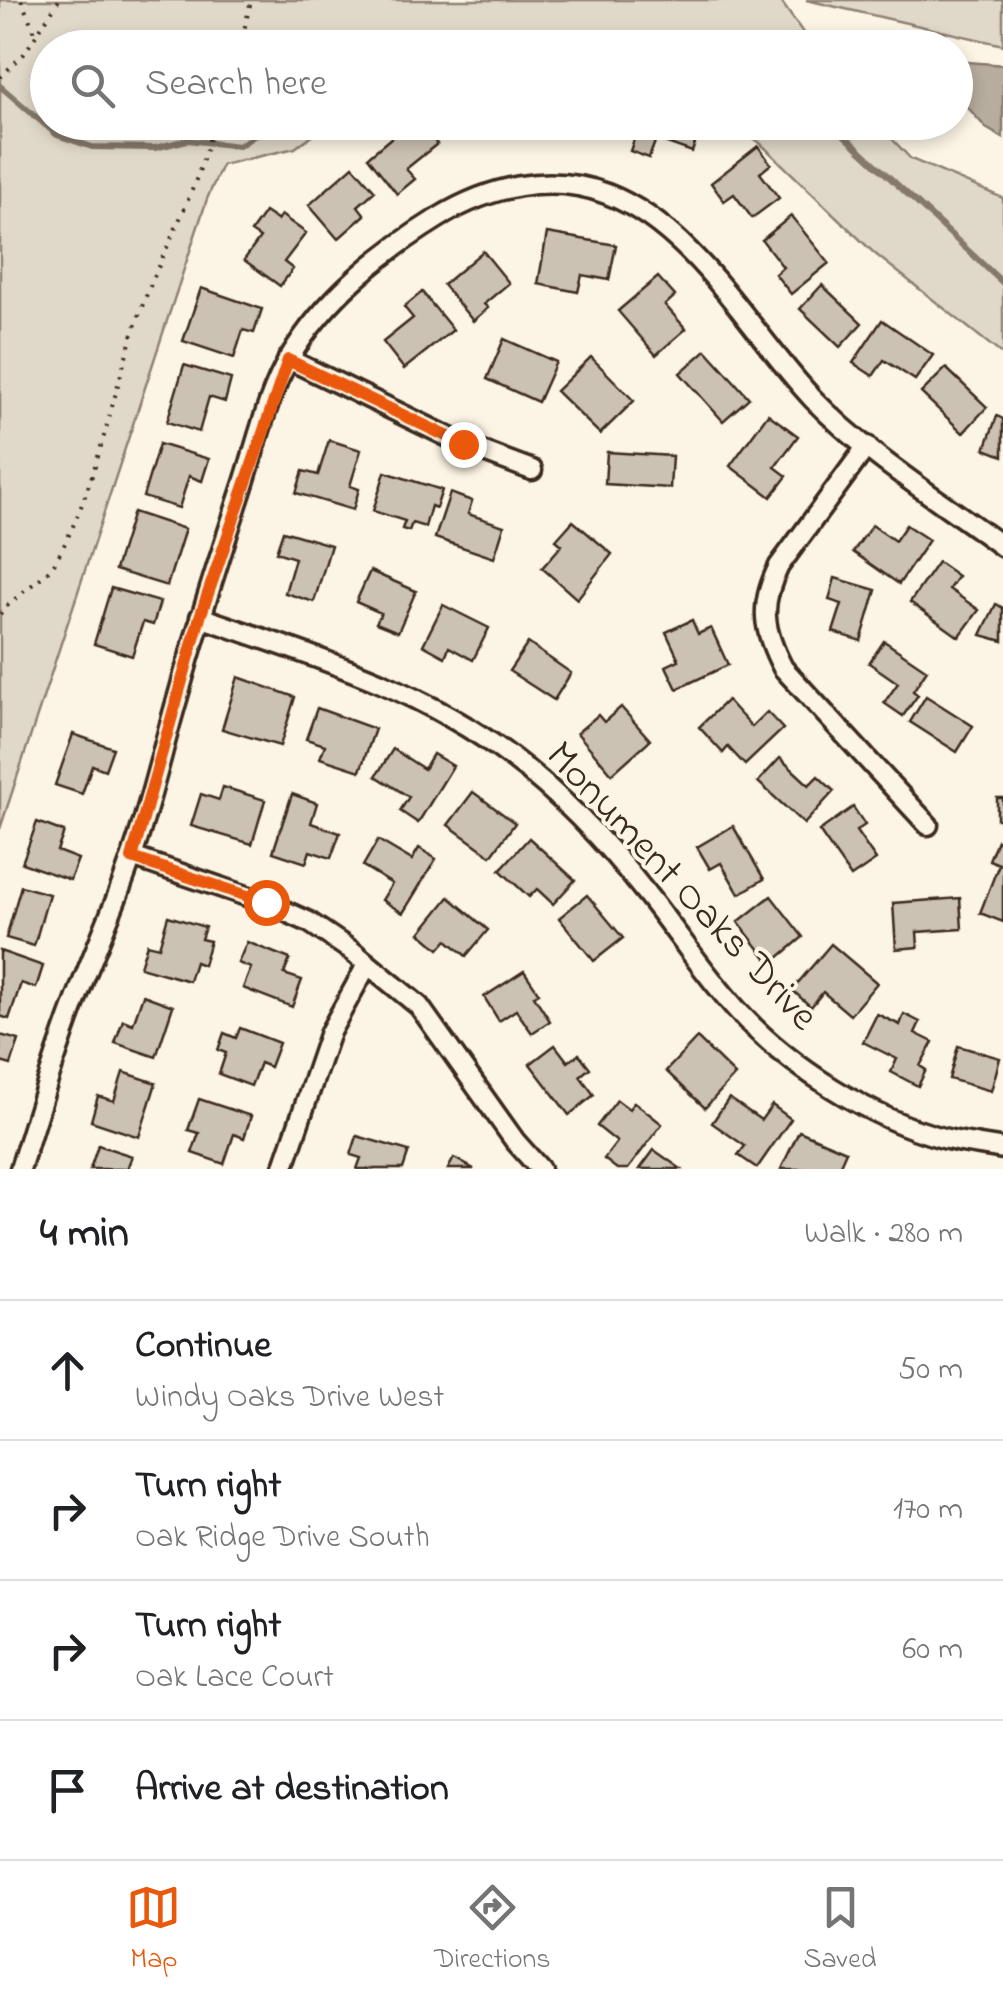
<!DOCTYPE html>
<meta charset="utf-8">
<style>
:root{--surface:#fff;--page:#f2f2f2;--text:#202124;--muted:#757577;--line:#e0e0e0;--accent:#ea580c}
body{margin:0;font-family:"Indie Flower",sans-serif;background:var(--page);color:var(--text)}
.stop{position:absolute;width:30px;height:30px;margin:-22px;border:8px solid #ea580c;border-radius:50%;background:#fff}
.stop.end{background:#ea580c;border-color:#fff;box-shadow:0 2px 10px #0008}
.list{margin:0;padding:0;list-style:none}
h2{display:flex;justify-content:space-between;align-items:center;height:130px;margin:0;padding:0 40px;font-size:42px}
h2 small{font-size:32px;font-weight:400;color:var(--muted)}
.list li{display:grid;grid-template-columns:65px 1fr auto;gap:30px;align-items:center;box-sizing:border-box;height:140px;padding:0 40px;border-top:2px solid var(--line)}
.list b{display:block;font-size:38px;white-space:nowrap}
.list p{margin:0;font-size:32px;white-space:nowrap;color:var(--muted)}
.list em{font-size:32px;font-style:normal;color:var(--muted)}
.icon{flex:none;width:55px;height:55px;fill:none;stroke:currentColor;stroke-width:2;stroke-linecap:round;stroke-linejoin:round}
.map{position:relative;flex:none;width:1003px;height:1169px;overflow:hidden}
.search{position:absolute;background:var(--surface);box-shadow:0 5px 15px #0003;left:30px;right:30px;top:30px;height:110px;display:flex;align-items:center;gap:25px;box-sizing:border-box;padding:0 35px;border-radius:55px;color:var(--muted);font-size:38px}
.sheet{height:690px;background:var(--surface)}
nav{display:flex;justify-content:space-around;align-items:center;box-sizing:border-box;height:140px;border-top:2px solid var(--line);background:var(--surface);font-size:28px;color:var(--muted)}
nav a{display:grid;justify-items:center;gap:5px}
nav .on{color:var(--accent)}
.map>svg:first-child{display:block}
</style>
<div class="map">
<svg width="1003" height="1169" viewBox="0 0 1003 1169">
<rect width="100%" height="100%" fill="#fcf5e5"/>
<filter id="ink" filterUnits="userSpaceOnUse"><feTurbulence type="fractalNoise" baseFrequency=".01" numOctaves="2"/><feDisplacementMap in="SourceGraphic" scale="20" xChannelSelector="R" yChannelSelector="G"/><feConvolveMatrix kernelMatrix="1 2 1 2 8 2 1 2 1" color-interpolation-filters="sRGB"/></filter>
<g filter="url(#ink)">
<!-- green -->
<g fill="#e0d8c8" stroke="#8e8173" stroke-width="2.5">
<polygon points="0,0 780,0 813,47 48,48 48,122 329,123 295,148 222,165 207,199 0,829"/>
<polygon points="806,0 1003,0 1003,45"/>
<polygon points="731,123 877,123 911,159 1003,198 1003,355 874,253 759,142"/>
</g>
<!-- water -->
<polygon fill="#b7ad9e" stroke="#85796b" stroke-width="2.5" points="956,61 1003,65 1003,138 986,128 956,94"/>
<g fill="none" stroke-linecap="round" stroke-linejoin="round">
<!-- stream -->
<g stroke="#85796b" stroke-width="6">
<polyline points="386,48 395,42 675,41 690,48"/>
<polyline points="0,86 57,135 92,147 155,148 187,140 239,146 274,122"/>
<polyline points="830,122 1003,283"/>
</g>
</g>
<!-- building -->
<g fill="#ccc2b3" stroke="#3b2a1e" stroke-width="2.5">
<polygon points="410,122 419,122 437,144 406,169 415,179 397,194 368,157"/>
<polygon points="550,122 576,122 576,130 549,129"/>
<polygon points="640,122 699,122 702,124 692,152 656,139 649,158 630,151"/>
<polygon points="758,146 771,164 760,173 779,198 752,218 734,194 724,201 711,183"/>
<polygon points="353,166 375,191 358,206 365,215 338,239 309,205"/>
<polygon points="265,212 277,220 281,215 306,233 284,262 293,269 280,286 244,260 260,238 251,232"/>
<polygon points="791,216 829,263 791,294 775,274 783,267 762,240"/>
<polygon points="547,233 616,245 609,280 582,275 578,292 538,284"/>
<polygon points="483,251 509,283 484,304 488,308 473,321 443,285"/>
<polygon points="658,277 675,296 665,305 686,329 656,355 618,311"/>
<polygon points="822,285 862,323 840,347 800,309"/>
<polygon points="201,288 262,309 254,333 243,330 234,358 183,341"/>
<polygon points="422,292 453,330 404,369 383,342 413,318 404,307"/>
<polygon points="882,320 933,355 915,380 884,360 873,376 853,363"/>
<polygon points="504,339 556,362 538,402 487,379"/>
<polygon points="706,350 749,398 723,421 680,373"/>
<polygon points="591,357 634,401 600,434 556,391"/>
<polygon points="184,365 231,379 225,402 209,397 199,432 167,422"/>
<polygon points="946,368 987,407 963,433 921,393"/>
<polygon points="768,414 798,436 775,467 787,476 771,497 730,466"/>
<polygon points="997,416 1003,419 1003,456 985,449"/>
<polygon points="329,440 361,450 350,486 359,489 353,510 296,493 303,471 318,475"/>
<polygon points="159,444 209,459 202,481 189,476 179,508 143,497"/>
<polygon points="607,452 672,456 670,488 605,484"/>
<polygon points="385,472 442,490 436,508 431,506 425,527 412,523 409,531 402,529 405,521 373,511"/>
<polygon points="450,493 472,501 468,514 504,526 494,558 435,538"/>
<polygon points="133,512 185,529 167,586 115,570"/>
<polygon points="573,521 612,554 577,599 542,568 562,545 556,540"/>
<polygon points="872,525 895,541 906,525 929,540 899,584 853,552"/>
<polygon points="283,531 331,545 314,602 285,593 295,558 276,552"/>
<polygon points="938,562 958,576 949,589 979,610 959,637 910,602"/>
<polygon points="370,571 416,591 398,632 376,623 381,613 356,602"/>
<polygon points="835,578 876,590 861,641 833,632 842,604 829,600"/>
<polygon points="111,588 160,602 153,625 143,622 132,656 94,644"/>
<polygon points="996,604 1003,608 1003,641 981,635"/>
<polygon points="443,605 489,628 473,660 449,647 445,657 423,645"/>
<polygon points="692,620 698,634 711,628 728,665 677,689 666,666 679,660 666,632"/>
<polygon points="884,641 927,670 913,691 918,695 903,716 884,703 898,683 869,663"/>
<polygon points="528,643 571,673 554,700 509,671"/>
<polygon points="238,677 295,697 280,746 222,729"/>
<polygon points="926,696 973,726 957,752 910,722"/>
<polygon points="727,700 752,727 767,712 783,729 745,765 728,747 723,753 699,727"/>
<polygon points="621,707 650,740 612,774 577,733 598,715 604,722"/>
<polygon points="317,708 375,729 360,771 320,758 325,745 306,739"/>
<polygon points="73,734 113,748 105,770 92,765 82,794 55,785"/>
<polygon points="393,749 424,769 433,754 453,766 418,823 400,811 409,797 376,776"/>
<polygon points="780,758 809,785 818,776 834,791 804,824 758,782"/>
<polygon points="223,787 265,800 252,844 191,826 201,794 219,800"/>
<polygon points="473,792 515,823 491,856 448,825"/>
<polygon points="292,794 317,803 311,823 340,833 331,858 310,851 306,863 273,852"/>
<rect x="997" y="798" width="6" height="21"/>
<polygon points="853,807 865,825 856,831 876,860 851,877 819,831"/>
<polygon points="37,822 64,832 57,851 78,859 70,880 22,863"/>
<polygon points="733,826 764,879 739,894 721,863 710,869 697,847"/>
<polygon points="529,838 575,880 553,904 537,889 529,897 500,870"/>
<polygon points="378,840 412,860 419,848 436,859 403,913 382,900 392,884 363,866"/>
<polygon points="997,840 1003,842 1003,922 980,913 999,864 989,860"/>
<polygon points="21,886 49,894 34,946 6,938"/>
<polygon points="587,895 623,938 594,961 559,918"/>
<polygon points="771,896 803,937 771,964 738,922"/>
<polygon points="449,897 488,930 466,956 447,940 439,949 420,933"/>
<polygon points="960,898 962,929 917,932 918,947 896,949 893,903"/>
<polygon points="168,916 205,927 201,939 210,941 203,965 195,962 189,981 140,967 147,944 159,947"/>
<polygon points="247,942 290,959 284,974 302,980 292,1007 243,988 251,968 238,963"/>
<polygon points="831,944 877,983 850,1015 823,992 811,1007 792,990"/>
<polygon points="0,951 43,966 36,988 21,983 9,1019 0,1016"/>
<polygon points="524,971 539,993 534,996 550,1021 532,1033 516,1010 499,1021 484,997"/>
<polygon points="143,995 173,1006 156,1057 115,1043 123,1020 133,1024"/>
<polygon points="877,1014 900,1025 904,1014 920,1022 915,1033 933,1042 920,1066 926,1070 918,1086 891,1072 897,1059 863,1042"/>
<polygon points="240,1028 279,1043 270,1067 260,1063 251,1086 219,1074 226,1053 218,1050 224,1033 236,1038"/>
<polygon points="0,1035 19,1040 11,1065 1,1062 0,1067"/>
<polygon points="697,1038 735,1075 705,1108 666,1071"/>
<polygon points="555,1045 568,1062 579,1054 590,1068 580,1076 594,1095 569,1115 530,1064"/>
<polygon points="958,1046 1000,1058 991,1091 949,1079"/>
<polygon points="123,1072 156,1083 139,1137 91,1121 98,1096 114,1101"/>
<polygon points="729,1098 761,1120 772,1105 791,1119 757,1168 738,1155 745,1146 712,1123"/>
<polygon points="199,1099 251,1116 244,1138 234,1134 224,1164 192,1153 199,1133 188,1130"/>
<polygon points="617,1100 629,1109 634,1102 662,1124 628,1169 617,1169 604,1159 617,1142 597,1126"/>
<polygon points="799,1131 846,1151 838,1169 781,1169"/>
<polygon points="357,1136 409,1151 403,1169 357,1169 361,1158 351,1155"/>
<polygon points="98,1145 132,1156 127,1169 90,1169"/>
<polygon points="654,1150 681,1169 640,1169"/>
<polygon points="454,1158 474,1169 448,1169"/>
</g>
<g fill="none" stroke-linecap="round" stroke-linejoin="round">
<!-- street casing -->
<g stroke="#3b2a1e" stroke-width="25">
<g id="street">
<polyline points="288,359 463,444 532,470"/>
<path d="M867,446L779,566C759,605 763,630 783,668L928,825"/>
<path d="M200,617C307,654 419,687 511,757C563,796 609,846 649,897C679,935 705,975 738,1011C788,1066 871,1119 943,1138C962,1143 983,1145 1003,1149"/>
<polyline points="132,857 267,903 309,922 352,951 419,1006 515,1141 540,1169"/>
<path d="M20,1169C37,1115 53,1061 73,1008C91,958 114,909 131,859C150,806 162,750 178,696C197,627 219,559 241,492C256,448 266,397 290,357C325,298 380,254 438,218C489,187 549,172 607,194C695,228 750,332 813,399C868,456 940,500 1003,547"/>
<polyline points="283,1169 330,1032 367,965"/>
</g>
</g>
<!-- path -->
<g stroke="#3b2a1e" stroke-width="4" stroke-dasharray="2.5 8" stroke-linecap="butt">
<polyline points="21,0 37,37"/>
<polyline points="240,48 251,0"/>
<polyline points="0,77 24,54 59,0"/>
<path d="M0,614C15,595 47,577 55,562C98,487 111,396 139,315C162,250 199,191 213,122"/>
</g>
<!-- street -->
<use href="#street" stroke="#fcf5e5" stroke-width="18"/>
</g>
</g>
<g fill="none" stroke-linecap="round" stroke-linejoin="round" filter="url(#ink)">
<!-- route -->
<polyline stroke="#ea580c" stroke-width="12" points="266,902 132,858 200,617 288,360 463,444"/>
</g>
<g text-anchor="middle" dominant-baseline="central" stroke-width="8" stroke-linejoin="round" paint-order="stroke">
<!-- street labels -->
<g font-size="42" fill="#3b2a1e" stroke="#fcf5e5">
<text transform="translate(681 887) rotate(47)">Monument Oaks Drive</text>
</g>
</g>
</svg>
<div class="stop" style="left:266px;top:902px"></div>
<div class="stop end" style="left:463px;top:444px"></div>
<div class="search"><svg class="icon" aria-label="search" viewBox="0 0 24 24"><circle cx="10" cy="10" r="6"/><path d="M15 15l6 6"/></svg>Search here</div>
</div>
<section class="sheet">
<h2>4 min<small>Walk · 280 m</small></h2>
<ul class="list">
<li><svg class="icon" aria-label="ahead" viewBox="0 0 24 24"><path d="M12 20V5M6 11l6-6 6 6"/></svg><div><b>Continue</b><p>Windy Oaks Drive West</p></div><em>50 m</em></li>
<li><svg class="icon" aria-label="right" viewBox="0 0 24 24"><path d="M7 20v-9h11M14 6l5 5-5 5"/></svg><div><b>Turn right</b><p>Oak Ridge Drive South</p></div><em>170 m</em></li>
<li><svg class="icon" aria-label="right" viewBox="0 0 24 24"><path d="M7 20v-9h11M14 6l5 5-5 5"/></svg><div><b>Turn right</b><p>Oak Lace Court</p></div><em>60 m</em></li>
<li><svg class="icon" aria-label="arrive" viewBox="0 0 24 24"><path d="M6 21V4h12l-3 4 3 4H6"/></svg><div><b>Arrive at destination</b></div></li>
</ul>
</section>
<nav>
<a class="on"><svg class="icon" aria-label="map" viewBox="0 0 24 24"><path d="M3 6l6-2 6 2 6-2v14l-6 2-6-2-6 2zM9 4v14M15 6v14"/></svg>Map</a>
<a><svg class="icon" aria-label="directions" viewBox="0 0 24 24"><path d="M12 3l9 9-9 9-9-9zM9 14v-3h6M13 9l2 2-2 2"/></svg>Directions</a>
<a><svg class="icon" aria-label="saved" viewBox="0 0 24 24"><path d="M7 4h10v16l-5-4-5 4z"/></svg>Saved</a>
</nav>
